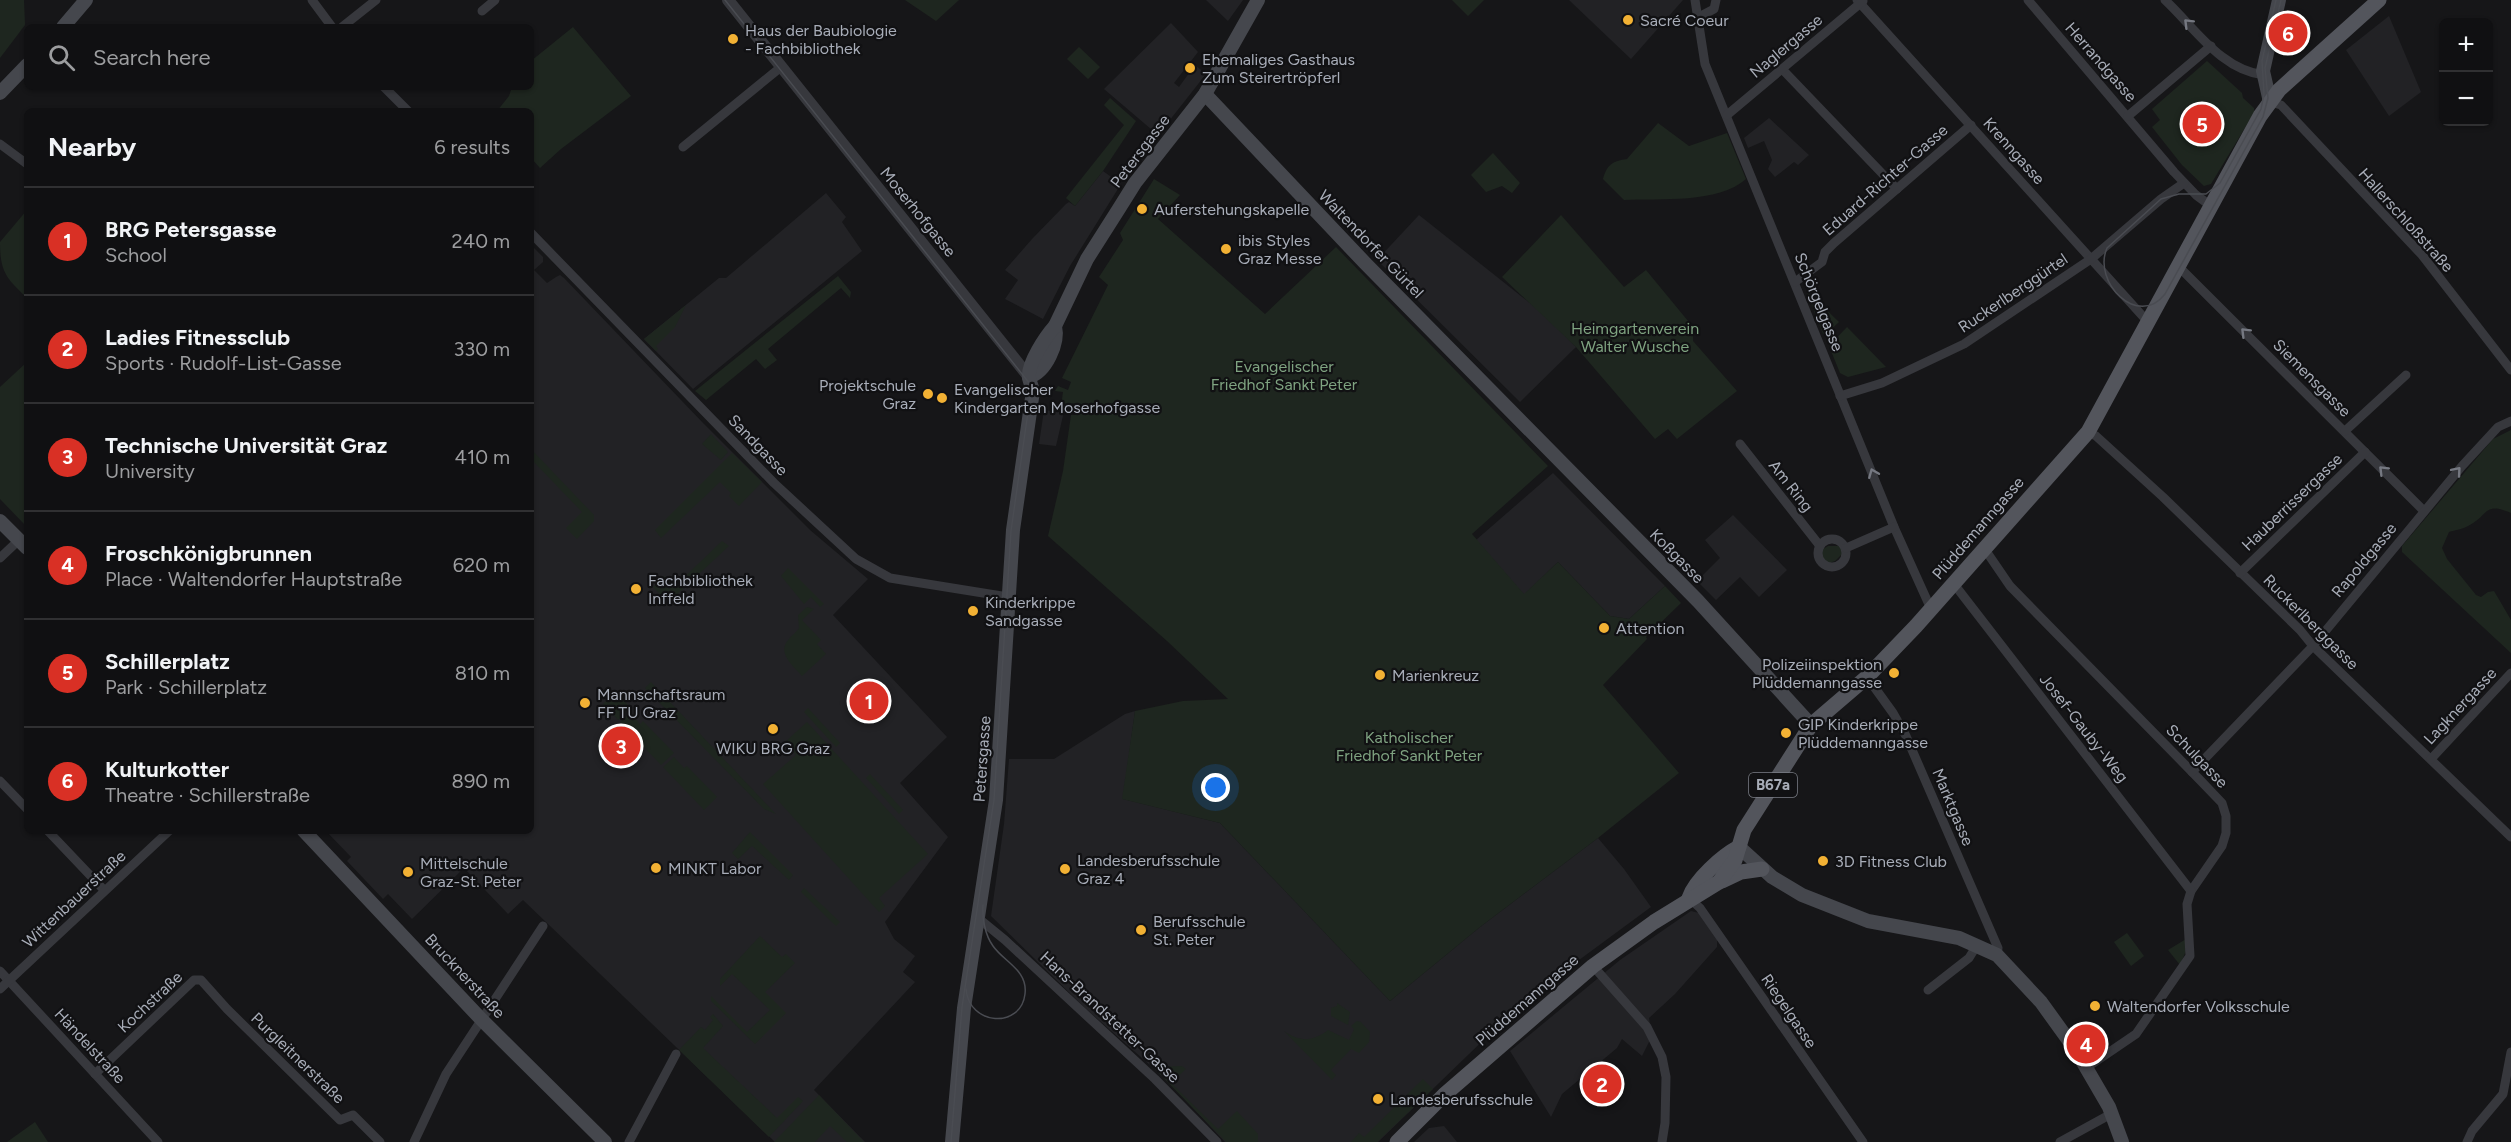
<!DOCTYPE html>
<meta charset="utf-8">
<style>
:root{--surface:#101012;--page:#19191b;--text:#f1f3f6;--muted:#9c9d9f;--line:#303032;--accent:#d93025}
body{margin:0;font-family:Figtree,sans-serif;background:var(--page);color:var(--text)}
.controls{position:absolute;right:18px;top:18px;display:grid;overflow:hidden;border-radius:9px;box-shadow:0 2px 4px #0004}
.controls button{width:54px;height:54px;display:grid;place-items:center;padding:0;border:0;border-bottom:2px solid var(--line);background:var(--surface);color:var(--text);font:30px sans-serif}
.you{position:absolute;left:1216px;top:788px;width:21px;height:21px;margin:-15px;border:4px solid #fff;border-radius:50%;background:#1a73e8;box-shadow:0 0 0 9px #1a73e833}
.badge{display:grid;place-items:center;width:39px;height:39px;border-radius:50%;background:var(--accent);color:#fff;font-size:20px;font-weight:700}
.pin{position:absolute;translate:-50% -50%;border:3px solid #fff;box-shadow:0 2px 6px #0006}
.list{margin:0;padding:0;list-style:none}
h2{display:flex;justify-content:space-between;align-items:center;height:78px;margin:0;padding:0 24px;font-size:26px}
h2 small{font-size:20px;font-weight:400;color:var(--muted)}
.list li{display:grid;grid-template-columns:39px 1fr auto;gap:18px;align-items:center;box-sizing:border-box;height:108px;padding:0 24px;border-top:2px solid var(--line)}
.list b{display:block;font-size:22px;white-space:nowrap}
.list p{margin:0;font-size:20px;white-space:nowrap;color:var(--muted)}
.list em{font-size:20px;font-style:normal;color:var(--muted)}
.icon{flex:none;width:33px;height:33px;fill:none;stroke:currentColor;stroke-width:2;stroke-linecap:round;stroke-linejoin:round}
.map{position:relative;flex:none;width:2511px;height:1142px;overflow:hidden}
.search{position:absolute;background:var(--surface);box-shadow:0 2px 4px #0004;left:24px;top:24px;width:510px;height:66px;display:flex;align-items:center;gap:15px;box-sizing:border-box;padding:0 21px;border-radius:9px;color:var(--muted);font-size:22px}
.panel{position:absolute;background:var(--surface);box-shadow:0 2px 4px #0004;left:24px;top:108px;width:510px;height:726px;border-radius:9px}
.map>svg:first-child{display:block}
</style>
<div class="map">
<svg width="2511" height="1142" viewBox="0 0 2511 1142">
<rect width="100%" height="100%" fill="#161618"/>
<!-- built -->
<g fill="#222225">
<polygon points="1206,0 1243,0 1228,21"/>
<polygon points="1569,0 1683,0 1631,59"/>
<polygon points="2389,16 2421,92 2389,116 2346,50"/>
<polygon points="1171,23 1198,52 1174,83 1179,87 1195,65 1206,74 1158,135 1104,89"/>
<polygon points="1769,118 1809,155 1798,165 1794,162 1775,177 1768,169 1772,160 1764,141 1748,148 1744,138"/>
<polygon points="1103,171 1121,184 1070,266 1043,319 1005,299 1018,280 1005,270 1032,239 1066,204 1069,202 1075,206"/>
<polygon points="826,193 846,217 842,222 862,251 693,389 644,339 719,278 726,278"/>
<polygon points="1419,215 1545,315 1576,347 1520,402 1377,260"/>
<polygon points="531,245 543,257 543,262 534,270 547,283 556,277 560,275 564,278 704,424 810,530 868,579 833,615 947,737 900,783 948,837 885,922 894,939 915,956 903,972 915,982 814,1090 865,1142 775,1142 523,900 508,914 464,868 412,919 388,894 383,899 347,861 351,857 326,831 531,831"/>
<polygon points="1061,406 1065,407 1056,446 1039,444 1044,410 1060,412"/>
<polygon points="1553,473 1665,586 1629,619 1610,616 1558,562 1524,595 1476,540"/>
<polygon points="1733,515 1787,570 1759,597 1740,577 1716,600 1697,581 1720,558 1705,540"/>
<polygon points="1135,711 1123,799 1220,823 1390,1001 1480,927 1598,838 1624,869 1651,907 1575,963 1568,963 1528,997 1378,1142 1225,1142 1167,1080 1085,1008 991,916 1004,824 1009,759 1054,759 1125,714"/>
<polygon points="1691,911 1699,913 1717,937 1717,947 1675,994 1649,1018 1652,1036 1642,1056 1622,1039 1617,1048 1562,1094 1551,1117 1510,1051 1620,960"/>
<polygon points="1444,1126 1457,1142 1414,1142 1429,1128"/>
</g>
<!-- green -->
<g fill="#1e261f">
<polygon points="0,0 24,0 25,25 0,58"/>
<polygon points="905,0 959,0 936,21"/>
<polygon points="1452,0 1484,0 1468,16"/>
<polygon points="573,27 631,96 561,149 540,168 531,158 531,111 497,111 509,96 512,87 531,87 531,61"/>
<polygon points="1079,47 1100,67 1088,79 1067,59"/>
<polygon points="2207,61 2242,93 2243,98 2254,108 2254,113 2211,184 2204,186 2182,165 2152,127 2160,120 2152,109"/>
<polygon points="1110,98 1136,121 1103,171 1075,206 1066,198 1124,125 1104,105"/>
<path d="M1658,123L1689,146L1727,133L1746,179C1718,204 1660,198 1624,200L1603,179C1607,165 1612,161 1627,159Z"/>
<polygon points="1493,153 1520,183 1512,193 1502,186 1486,192 1471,175"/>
<polygon points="1154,179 1180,195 1158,219 1265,314 1336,247 1548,466 1472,534 1524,594 1558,562 1610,616 1629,619 1665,586 1681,603 1646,637 1647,639 1603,685 1679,773 1598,838 1480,927 1390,1001 1220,823 1122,799 1135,711 1183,701 1228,699 1167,641 1048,536 1063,471 1071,415 1076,415 1078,405 1072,403 1071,408 1061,406 1063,392 1055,391 1058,386 1068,390 1071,382 1062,378 1108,285 1099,277 1123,240 1120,233"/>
<path d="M27,210V298C6,278 0,272 0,242Z"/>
<polygon points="1561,215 1624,287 1646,270 1693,327 1693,341 1737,391 1677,439 1668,429 1655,439 1576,347 1502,277"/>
<polygon points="838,276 851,292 850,298 841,288 768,349 777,360 765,369 756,359 706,400 695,391"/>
<polygon points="1808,292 1839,322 1826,334 1823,334 1807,293"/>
<polygon points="686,305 675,327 656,346 658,349 656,351 644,339"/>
<polygon points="1847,327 1886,367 1848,377 1840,373 1829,346"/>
<polygon points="27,362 27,527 0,499 0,387"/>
<path d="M2511,430V513C2483,501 2489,516 2468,526C2463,529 2455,530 2449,532L2442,548L2447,559L2476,595L2481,597L2488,592L2494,591L2511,620V653L2402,552V546L2493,439Z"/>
<polygon points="711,434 728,452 721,460 702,444"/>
<polygon points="531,449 594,515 594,521 577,539 566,528 582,512 531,459"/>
<polygon points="732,453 762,482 739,506 729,496 731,493 720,482 661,538 655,530"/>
<polygon points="722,541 729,546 672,599 665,599 653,587 664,576 675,586"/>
<polygon points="1828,546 1841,546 1844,552 1835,561 1827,564 1820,556 1823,549"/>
<polygon points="788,568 824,604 820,607 811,597 804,604 781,576"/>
<path d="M807,607L814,609L802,620L821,640L817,644L826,654L802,676C793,666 776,652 789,639C792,635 796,633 799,628L798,615Z"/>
<polygon points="651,682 771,809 776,814 764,809 645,688"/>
<polygon points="615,692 631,708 618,720 603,704"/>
<polygon points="808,708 840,743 836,747 804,712"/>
<polygon points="630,713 640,724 643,721 674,753 661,765 620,722"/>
<polygon points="807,722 928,854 879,898 885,906 879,912 763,784 796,755 785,742"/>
<polygon points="674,757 684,768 687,766 717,797 704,810 663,767"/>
<polygon points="870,774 903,810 899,814 866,778"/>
<polygon points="750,832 793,875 789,880 752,846 738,859 732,853"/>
<polygon points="804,888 840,922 836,926 801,892"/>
<polygon points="2127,933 2144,956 2131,966 2114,942"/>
<polygon points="760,936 782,957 786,954 795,963 765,992 786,1013 755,1044 711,1001 711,996 747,1032 770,1010 732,974 720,986 720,979"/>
<polygon points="2186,939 2186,951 2180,965 2168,950"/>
<polygon points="1337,1003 1350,1012 1348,1025 1331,1016 1331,1008 1337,1006"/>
<polygon points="713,1014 723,1026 703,1048 777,1118 798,1097 803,1101 769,1137 679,1050 701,1027 705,1030 713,1020 710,1017"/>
<path d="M1357,1021L1361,1022L1370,1032L1369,1042L1359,1053L1351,1049L1331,1070L1336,1075L1332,1080L1284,1031C1299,1042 1313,1042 1328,1030L1349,1040L1354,1029L1351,1026Z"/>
<polygon points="1182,1066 1186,1069 1171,1083 1218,1129 1237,1111 1258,1134 1258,1142 1226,1142 1153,1067"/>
<polygon points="1423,1079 1433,1089 1377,1142 1351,1142 1359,1133 1364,1137"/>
<polygon points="819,1095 864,1142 847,1142 830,1126 815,1142 774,1142"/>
<polygon points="35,1122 48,1142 7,1142"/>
</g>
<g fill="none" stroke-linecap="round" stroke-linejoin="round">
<!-- minor -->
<g stroke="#37383d" stroke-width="9">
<polyline points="312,0 332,27"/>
<polyline points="1695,0 1705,64 1894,527 1931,609"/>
<polyline points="1857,0 2148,322"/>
<polyline points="2028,0 2174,172 2196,195 2211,206"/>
<path d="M2165,0C2195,28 2221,70 2264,75"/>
<polyline points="482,11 495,0"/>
<polyline points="1697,18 1714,9 1716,0"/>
<polyline points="342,27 376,0"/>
<polyline points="1782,69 1897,189"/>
<polyline points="384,87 408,111"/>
<polyline points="2270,102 2281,105 2422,255 2511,370"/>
<polyline points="1727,115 1863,1"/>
<polyline points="2128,116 2211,46"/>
<polyline points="0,144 27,164"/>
<polyline points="683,147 781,67"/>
<polyline points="531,233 774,483 856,559 890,578 1008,597"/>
<polyline points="2178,266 2424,511"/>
<polyline points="1795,282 1822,262 1825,252 1834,243 1971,125"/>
<polyline points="1840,396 1882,383 1964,344 2091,259 2161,199 2184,183"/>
<polyline points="2345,431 2406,375"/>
<polyline points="2088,432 2096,436 2163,497 2300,630 2313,646 2511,837"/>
<polyline points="1740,444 1820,546"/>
<circle cx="1832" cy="553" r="14"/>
<polyline points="1846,548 1894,527"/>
<polyline points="1984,548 2010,586 2200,780 2222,803 2226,816 2226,833 2222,846 2191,891 2187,904 2190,956 2136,1034 2086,1068"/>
<polyline points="0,558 19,540"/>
<polyline points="2240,573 2365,452"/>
<polyline points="1954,584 2191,891"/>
<polyline points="1867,677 1893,713 1906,736 1998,948 1997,955"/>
<polyline points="2431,759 2511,673"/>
<polyline points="2192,772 2313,646 2462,466 2498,427 2511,421"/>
<polyline points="0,781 27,809"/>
<polyline points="48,831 104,890"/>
<polyline points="1689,898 1700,908 1863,1142"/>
<polyline points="978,918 1005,940 1155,1079 1217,1142"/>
<polyline points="1593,966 1647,1027 1662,1057 1666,1077 1665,1123 1662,1142"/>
<polyline points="0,971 158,1142"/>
<polyline points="0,989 169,831"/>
<polyline points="1928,990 1969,958 1977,945"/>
<polyline points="95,1074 194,980 201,980 227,1009 340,1120 353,1115 380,1142"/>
<polyline points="414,1142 446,1074 543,926"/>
<polyline points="629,1142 676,1054"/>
<polyline points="2060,1142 2111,1114"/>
<polyline points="2467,1142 2472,1131 2503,1094 2511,1052"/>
</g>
<!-- tertiary -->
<polyline stroke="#37383d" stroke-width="12" points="728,0 1029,377"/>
<!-- secondary -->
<g stroke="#45474d" stroke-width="14">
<polyline points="63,27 86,0"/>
<polyline points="0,93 27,65"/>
<polyline points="1205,94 1365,263 1698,601 1811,725"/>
<polyline points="2270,102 2263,71 2279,0"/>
<path d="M1029,377C1046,372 1059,343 1055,326"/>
<polyline points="0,521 27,548"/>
<polyline points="304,831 481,1019 605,1142"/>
<polyline points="1739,847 1772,877 1802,895 1868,921 1959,938 1997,955 2041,1002 2077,1052 2109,1107 2122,1142"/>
<path d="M952,1142L964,1008L996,800L1013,530L1033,391C1032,387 1030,382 1029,378C1027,364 1046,336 1055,326L1087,259L1120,207L1135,183L1205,94L1258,0"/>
</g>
<!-- primary -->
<g stroke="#53555c" stroke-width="15">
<polyline points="1722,881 1741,872 1762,869"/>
<path d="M1689,898C1695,880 1722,856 1739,847"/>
<polyline points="1397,1142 1444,1095 1593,966 1654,922 1719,882 1735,860 1744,830 1811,725 1867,677 1916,626 2088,432 2260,116 2279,90 2379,0"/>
</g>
<!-- tram -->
<g stroke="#4a4c52" stroke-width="1.5">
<polyline points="725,0 1030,384 1031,391 1011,531 994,800 962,1007 951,1142"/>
<path d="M2276,0L2262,61L2264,94L2261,109L2220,183L2206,194H2179L2161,199L2107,248C2092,282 2138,329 2165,294L2263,117L2268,98L2265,68L2281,0"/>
<path d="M966,989C969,1026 1021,1029 1025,994C1028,970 1004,962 993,946C985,935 982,918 983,905"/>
</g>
</g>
<!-- one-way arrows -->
<defs><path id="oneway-chevron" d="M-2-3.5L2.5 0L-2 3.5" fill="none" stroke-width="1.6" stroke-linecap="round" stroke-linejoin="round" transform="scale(1.5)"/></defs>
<g stroke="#757881">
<use href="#oneway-chevron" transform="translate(2188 23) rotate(-135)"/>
<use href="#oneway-chevron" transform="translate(2245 332) rotate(-135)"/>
<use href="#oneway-chevron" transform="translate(2383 470) rotate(-135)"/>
<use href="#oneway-chevron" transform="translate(2457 471) rotate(-50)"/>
<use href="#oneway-chevron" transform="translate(1873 473) rotate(-112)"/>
</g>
<!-- markers -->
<g fill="#f2b134" stroke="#111113" stroke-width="2">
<circle cx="1628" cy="20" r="6"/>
<circle cx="733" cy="39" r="6"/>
<circle cx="1190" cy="68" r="6"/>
<circle cx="1142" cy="209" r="6"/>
<circle cx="1226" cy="249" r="6"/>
<circle cx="928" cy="394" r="6"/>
<circle cx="942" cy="398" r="6"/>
<circle cx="636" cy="589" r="6"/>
<circle cx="973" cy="611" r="6"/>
<circle cx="1604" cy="628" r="6"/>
<circle cx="1894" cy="673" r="6"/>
<circle cx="1380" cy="675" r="6"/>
<circle cx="585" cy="703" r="6"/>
<circle cx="773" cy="729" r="6"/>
<circle cx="1786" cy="733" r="6"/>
<circle cx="1823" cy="861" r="6"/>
<circle cx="656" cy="868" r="6"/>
<circle cx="1065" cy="869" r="6"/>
<circle cx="408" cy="872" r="6"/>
<circle cx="1141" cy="930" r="6"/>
<circle cx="2095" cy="1006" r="6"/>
<circle cx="1378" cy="1099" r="6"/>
</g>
<g text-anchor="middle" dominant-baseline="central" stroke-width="4.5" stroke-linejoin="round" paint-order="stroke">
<!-- shield labels -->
<rect fill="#111113" stroke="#7b7e86" stroke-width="1.5" x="1749" y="773" width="48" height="24" rx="4.5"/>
<g font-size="15" font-weight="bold" fill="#a8adb8">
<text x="1773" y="785">B67a</text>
</g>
<!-- poi labels -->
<g font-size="16" fill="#a8adb8" stroke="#111113" text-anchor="start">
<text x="1640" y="20">Sacré Coeur</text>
<text x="745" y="30">Haus der Baubiologie<tspan x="745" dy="18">- Fachbibliothek</tspan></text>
<text x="1202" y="59">Ehemaliges Gasthaus<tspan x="1202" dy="18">Zum Steirertröpferl</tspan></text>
<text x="1154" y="209">Auferstehungskapelle</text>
<text x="1238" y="240">ibis Styles<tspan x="1238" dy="18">Graz Messe</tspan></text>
<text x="916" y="385" text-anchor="end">Projektschule<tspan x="916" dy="18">Graz</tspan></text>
<text x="954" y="389">Evangelischer<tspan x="954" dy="18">Kindergarten Moserhofgasse</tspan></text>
<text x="648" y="580">Fachbibliothek<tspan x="648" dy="18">Inffeld</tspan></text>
<text x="985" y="602">Kinderkrippe<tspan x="985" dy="18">Sandgasse</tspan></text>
<text x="1616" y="628">Attention</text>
<text x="1882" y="664" text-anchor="end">Polizeiinspektion<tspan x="1882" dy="18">Plüddemanngasse</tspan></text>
<text x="1392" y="675">Marienkreuz</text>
<text x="597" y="694">Mannschaftsraum<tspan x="597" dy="18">FF TU Graz</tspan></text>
<text x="1798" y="724">GIP Kinderkrippe<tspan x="1798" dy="18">Plüddemanngasse</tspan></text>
<text x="773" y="748" text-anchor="middle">WIKU BRG Graz</text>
<text x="1077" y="860">Landesberufsschule<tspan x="1077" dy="18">Graz 4</tspan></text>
<text x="1835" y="861">3D Fitness Club</text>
<text x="420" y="863">Mittelschule<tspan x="420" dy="18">Graz-St. Peter</tspan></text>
<text x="668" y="868">MINKT Labor</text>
<text x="1153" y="921">Berufsschule<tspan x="1153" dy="18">St. Peter</tspan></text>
<text x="2107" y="1006">Waltendorfer Volksschule</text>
<text x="1390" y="1099">Landesberufsschule</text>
</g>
<!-- street labels -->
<g font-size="16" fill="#a8adb8" stroke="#111113">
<text transform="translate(1786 46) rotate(-40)">Naglergasse</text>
<text transform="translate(2101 62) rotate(49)">Herrandgasse</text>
<text transform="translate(1140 151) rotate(-53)">Petersgasse</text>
<text transform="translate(2014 151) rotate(48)">Krenngasse</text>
<text transform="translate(1885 180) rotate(-41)">Eduard-Richter-Gasse</text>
<text transform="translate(918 212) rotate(51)">Moserhofgasse</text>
<text transform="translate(2406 220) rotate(48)">Hallerschloßstraße</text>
<text transform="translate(1371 244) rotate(46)">Waltendorfer Gürtel</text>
<text transform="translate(2013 293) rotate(-34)">Ruckerlberggürtel</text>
<text transform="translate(1819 302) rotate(68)">Schörgelgasse</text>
<text transform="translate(2312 378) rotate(45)">Siemensgasse</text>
<text transform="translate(758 445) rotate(46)">Sandgasse</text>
<text transform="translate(1791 486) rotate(52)">Am Ring</text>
<text transform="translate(2292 502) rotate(-44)">Hauberrissergasse</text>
<text transform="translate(1978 528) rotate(-49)">Plüddemanngasse</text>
<text transform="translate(1677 556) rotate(45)">Koßgasse</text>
<text transform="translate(2364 560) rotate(-50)">Rapoldgasse</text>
<text transform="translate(2311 622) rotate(45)">Ruckerlberggasse</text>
<text transform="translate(2460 706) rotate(-47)">Lagknergasse</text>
<text transform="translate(2084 728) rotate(52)">Josef-Gauby-Weg</text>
<text transform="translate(2197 756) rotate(46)">Schulgasse</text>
<text transform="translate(982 759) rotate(-86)">Petersgasse</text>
<text transform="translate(1953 807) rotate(67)">Marktgasse</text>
<text transform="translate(74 899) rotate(-43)">Wittenbauerstraße</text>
<text transform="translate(465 976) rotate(47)">Brucknerstraße</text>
<text transform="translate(1527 1000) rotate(-41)">Plüddemanngasse</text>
<text transform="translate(150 1002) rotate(-43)">Kochstraße</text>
<text transform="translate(1789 1011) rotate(56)">Riegelgasse</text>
<text transform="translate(1110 1017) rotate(43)">Hans-Brandstetter-Gasse</text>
<text transform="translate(90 1046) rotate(47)">Händelstraße</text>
<text transform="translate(298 1058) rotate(44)">Purgleitnerstraße</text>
</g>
<!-- park labels -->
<g font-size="16" fill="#7fa381" stroke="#111113">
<text x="1635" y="328">Heimgartenverein<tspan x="1635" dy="18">Walter Wusche</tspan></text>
<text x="1284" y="366">Evangelischer<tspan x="1284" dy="18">Friedhof Sankt Peter</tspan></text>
<text x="1409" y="737">Katholischer<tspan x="1409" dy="18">Friedhof Sankt Peter</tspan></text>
</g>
</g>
</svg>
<div class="controls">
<button>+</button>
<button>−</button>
</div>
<div class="you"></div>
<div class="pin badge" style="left:869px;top:701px">1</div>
<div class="pin badge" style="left:1602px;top:1084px">2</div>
<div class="pin badge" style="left:621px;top:746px">3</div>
<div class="pin badge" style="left:2086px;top:1044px">4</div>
<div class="pin badge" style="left:2202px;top:124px">5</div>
<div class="pin badge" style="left:2288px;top:33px">6</div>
<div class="search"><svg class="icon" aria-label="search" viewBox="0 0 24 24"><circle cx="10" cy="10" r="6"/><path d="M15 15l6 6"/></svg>Search here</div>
<section class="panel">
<h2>Nearby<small>6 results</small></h2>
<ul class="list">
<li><span class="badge">1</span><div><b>BRG Petersgasse</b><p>School</p></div><em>240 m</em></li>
<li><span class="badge">2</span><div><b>Ladies Fitnessclub</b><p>Sports · Rudolf-List-Gasse</p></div><em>330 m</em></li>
<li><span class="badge">3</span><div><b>Technische Universität Graz</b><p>University</p></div><em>410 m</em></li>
<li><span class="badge">4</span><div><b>Froschkönigbrunnen</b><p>Place · Waltendorfer Hauptstraße</p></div><em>620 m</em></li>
<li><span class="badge">5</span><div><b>Schillerplatz</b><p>Park · Schillerplatz</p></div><em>810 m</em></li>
<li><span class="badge">6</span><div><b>Kulturkotter</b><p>Theatre · Schillerstraße</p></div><em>890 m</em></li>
</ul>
</section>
</div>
